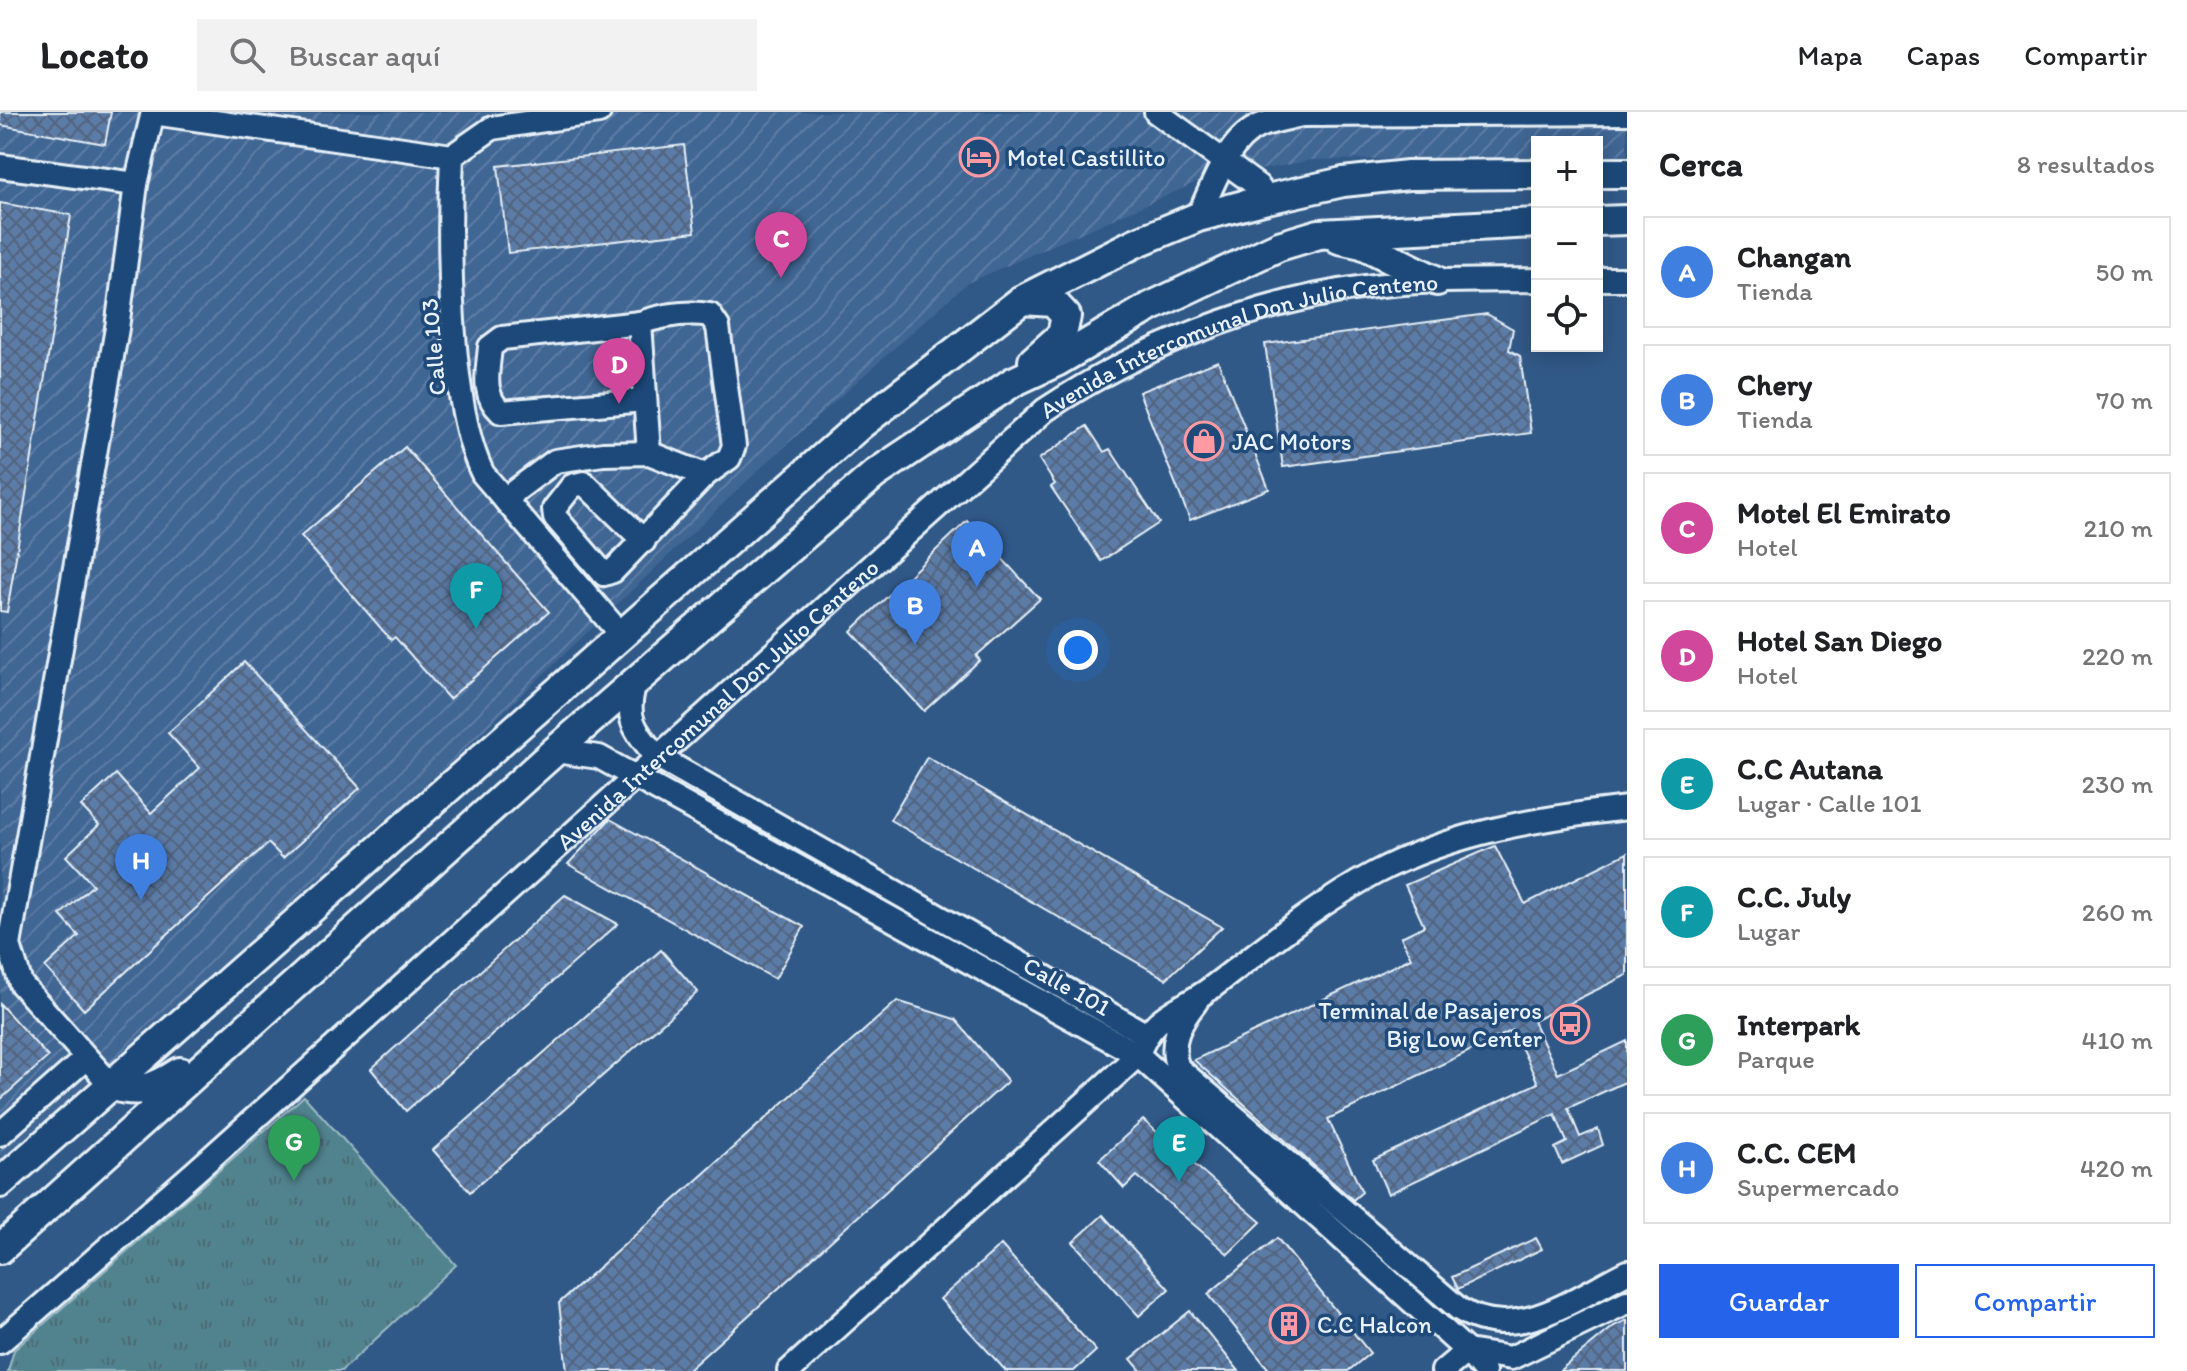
<!DOCTYPE html>
<html lang="es">
<meta charset="utf-8">
<style>
:root{--surface:#fff;--page:#f2f2f2;--text:#202124;--muted:#757577;--line:#e0e0e0;--accent:#2563eb}
body{margin:0;font-family:Itim,sans-serif;background:var(--page);color:var(--text)}
.controls{position:absolute;right:24px;top:24px;display:grid;overflow:hidden;border-radius:0px;box-shadow:0 4px 20px #0003}
.controls button{width:72px;height:72px;display:grid;place-items:center;padding:0;border:0;border-bottom:2px solid var(--line);background:var(--surface);color:var(--text);font:40px sans-serif}
.you{position:absolute;left:1078px;top:538px;width:28px;height:28px;margin:-20px;border:6px solid #fff;border-radius:50%;background:#1a73e8;box-shadow:0 0 0 12px #1a73e833}
.badge{display:grid;place-items:center;width:52px;height:52px;border-radius:50%;background:var(--accent);color:#fff;font-size:26px;font-weight:700}
.pin{position:absolute;translate:-50% -66px;filter:drop-shadow(0 2px 4px #0008)}
.pin::after{content:'';position:absolute;top:42px;width:28px;height:24px;background:inherit;clip-path:polygon(0 0,100% 0,50% 100%)}
.list{margin:0;padding:0;list-style:none}
h2{display:flex;justify-content:space-between;align-items:center;height:104px;margin:0;padding:0 32px;font-size:34px}
h2 small{font-size:26px;font-weight:400;color:var(--muted)}
.list li{display:grid;grid-template-columns:52px 1fr auto;gap:24px;align-items:center;box-sizing:border-box;height:112px;margin:0 16px 16px;padding:0 16px;border:2px solid var(--line);border-radius:0px}
.list b{display:block;font-size:30px;white-space:nowrap}
.list p{margin:0;font-size:26px;white-space:nowrap;color:var(--muted)}
.list em{font-size:26px;font-style:normal;color:var(--muted)}
.actions{display:flex;gap:16px;padding:24px 32px}
.actions a{flex:1;padding:18px 0;border:2px solid var(--accent);border-radius:0px;text-align:center;font-size:28px;color:var(--accent)}
.actions .main{background:var(--accent);color:#fff}
.icon{flex:none;width:44px;height:44px;fill:none;stroke:currentColor;stroke-width:2;stroke-linecap:round;stroke-linejoin:round}
.map{position:relative;flex:none;width:1627px;height:1259px;overflow:hidden}
header{display:flex;align-items:center;gap:48px;box-sizing:border-box;height:112px;padding:0 40px;background:var(--surface);border-bottom:2px solid var(--line)}
header strong{font-size:38px}
nav{display:flex;gap:44px;margin-inline-start:auto;font-size:28px}
.search{width:560px;height:72px;background:var(--page);display:flex;align-items:center;gap:20px;box-sizing:border-box;padding:0 28px;border-radius:0px;color:var(--muted);font-size:30px}
main{display:flex}
aside{flex:1;background:var(--surface)}
.map>svg:first-child{display:block}
</style>
<header>
<strong>Locato</strong>
<div class="search"><svg class="icon" aria-label="search" viewBox="0 0 24 24"><circle cx="10" cy="10" r="6"/><path d="M15 15l6 6"/></svg>Buscar aquí</div>
<nav><a>Mapa</a><a>Capas</a><a>Compartir</a></nav>
</header>
<main>
<div class="map">
<svg width="1627" height="1259" viewBox="0 0 1627 1259">
<defs>
<pattern id="industrial-furrows" width="10" height="10" patternUnits="userSpaceOnUse" patternTransform="scale(2)"><rect width="10" height="10" fill="#416694"/><path d="M-1 1l2-2M0 10L10 0M9 11l2-2" fill="none" stroke="#5c7ca4"/></pattern>
<pattern id="grass-tufts" width="24" height="20" patternUnits="userSpaceOnUse" patternTransform="scale(2)"><rect width="24" height="20" fill="#51838f"/><path d="M3 7l-1-3M5 7V3M7 7l1-3M15 17l-1-3M17 17v-4M19 17l1-3" fill="none" stroke="#4d6b73"/></pattern>
<pattern id="building-cross-hatch" width="8" height="8" patternUnits="userSpaceOnUse" patternTransform="scale(2)"><rect width="8" height="8" fill="#5b7ba8"/><path d="M0 0l8 8M0 8l8-8" fill="none" stroke="#52647e"/></pattern>
</defs>
<rect width="100%" height="100%" fill="#315988"/>
<filter id="ink" filterUnits="userSpaceOnUse"><feTurbulence type="fractalNoise" baseFrequency=".0125" numOctaves="2"/><feDisplacementMap in="SourceGraphic" scale="16" xChannelSelector="R" yChannelSelector="G"/><feConvolveMatrix kernelMatrix="1 2 1 2 8 2 1 2 1" color-interpolation-filters="sRGB"/></filter>
<g filter="url(#ink)">
<!-- industrial -->
<polygon fill="url(#industrial-furrows)" points="0,0 1627,0 1627,43 1597,44 1597,30 1537,30 1537,45 1312,48 1197,70 967,171 763,354 456,645 0,1049"/>
<!-- grass -->
<polygon fill="url(#grass-tufts)" stroke="#9cbac4" stroke-width="2" points="304,984 456,1153 341,1259 8,1259 14,1238"/>
<!-- building -->
<g fill="url(#building-cross-hatch)" stroke="#e8f1f8" stroke-width="2">
<polygon points="0,0 111,0 105,32 0,13"/>
<polygon points="684,33 695,120 508,141 498,54"/>
<polygon points="0,91 71,103 7,500 0,499"/>
<polygon points="1487,202 1513,217 1509,238 1520,244 1531,321 1283,355 1265,232"/>
<polygon points="1218,249 1269,377 1190,408 1139,280"/>
<polygon points="1087,314 1104,340 1110,337 1159,411 1101,449 1051,375 1055,372 1039,347"/>
<polygon points="405,335 549,500 449,587 395,525 391,528 301,424"/>
<polygon points="967,409 1040,487 976,544 980,548 924,599 851,519"/>
<polygon points="244,550 360,676 283,746 268,731 84,898 45,855 79,824 60,803 93,773 66,744 99,713 81,694 116,662 151,701 200,656 168,621"/>
<polygon points="927,645 1222,815 1166,867 890,708"/>
<polygon points="610,707 804,815 775,867 568,752"/>
<polygon points="1495,734 1525,792 1627,741 1627,863 1533,909 1558,962 1627,929 1627,969 1568,996 1580,1025 1598,1017 1603,1033 1562,1052 1555,1036 1567,1030 1555,1002 1388,1082 1373,1048 1538,971 1513,918 1328,1007 1362,1080 1353,1088 1194,948 1411,846 1401,825 1424,814 1405,773"/>
<polygon points="565,783 618,812 406,999 371,957"/>
<polygon points="661,838 698,880 470,1080 433,1038"/>
<polygon points="897,889 955,907 1008,969 687,1259 567,1259 559,1191"/>
<polygon points="0,892 48,945 0,988"/>
<polygon points="1143,1008 1261,1110 1228,1142 1137,1064 1124,1076 1099,1048"/>
<polygon points="1103,1103 1169,1177 1139,1204 1073,1130"/>
<polygon points="1277,1126 1370,1241 1348,1259 1270,1259 1208,1182"/>
<polygon points="1536,1126 1542,1137 1458,1177 1452,1165"/>
<polygon points="1001,1133 1096,1239 1074,1259 1006,1259 940,1187"/>
<polygon points="1190,1199 1239,1259 1141,1259 1131,1247"/>
<polygon points="1627,1208 1627,1259 1559,1259 1614,1214"/>
</g>
<g fill="none" stroke-linecap="round" stroke-linejoin="round">
<!-- minor casing -->
<g stroke="#e8f1f8" stroke-width="28">
<g id="minor">
<path d="M599,0L492,16L452,44C448,124 448,293 483,362L622,524"/>
<polyline points="1156,0 1258,74 1267,87"/>
<polyline points="153,1 452,44"/>
<polyline points="0,54 136,72"/>
<path d="M1198,105C1212,76 1227,28 1259,14C1272,9 1288,6 1302,3L1627,1"/>
<polyline points="1597,167 1627,167"/>
<path d="M640,211L502,226L490,235C488,259 481,282 501,300L645,288"/>
<path d="M649,341L640,211C663,203 686,199 710,203L718,215L734,334L729,346L705,363"/>
<polyline points="507,390 515,379 555,349 603,342 649,341 705,363 613,459 604,462 555,405 554,397 572,374 584,371 644,429"/>
<path d="M635,571C624,606 634,617 656,644L1145,922"/>
<polyline points="555,639 599,645 1138,943 1467,1239 1484,1259"/>
<path d="M1196,890C1180,910 1168,931 1178,956L1459,1197C1517,1233 1574,1186 1627,1160"/>
<polyline points="111,973 21,872 9,833 117,216 136,72 153,0"/>
<polyline points="0,1022 86,946"/>
<path id="s1" d="M0,1230L196,1059L1045,298C1140,235 1253,190 1366,175C1423,167 1480,169 1537,168"/>
<path d="M789,1259L1138,943C1152,901 1179,900 1211,876C1264,836 1317,792 1375,761C1453,720 1541,706 1627,696"/>
<polyline points="1443,1259 1467,1239 1511,1246 1627,1190"/>
</g>
</g>
<!-- major casing -->
<g stroke="#e8f1f8" stroke-width="34">
<g id="major">
<polyline points="1597,61 1627,61"/>
<polyline points="1597,109 1627,108"/>
<polyline points="1339,127 1362,132 1437,169"/>
<polyline points="1022,188 1053,190 1066,204 1062,223 1033,249"/>
<path d="M111,973C139,983 155,976 180,960"/>
<polyline points="0,1071 860,313 1022,188 1135,131 1198,105 1267,87 1343,70 1408,63 1537,62"/>
<polyline points="0,1137 555,639 875,362 1013,270 1058,249 1150,195 1279,134 1319,122 1537,111"/>
</g>
</g>
<!-- minor -->
<use href="#minor" stroke="#1f4a7a" stroke-width="22"/>
<!-- major -->
<use href="#major" stroke="#1f4a7a" stroke-width="28"/>
</g>
</g>
<!-- icons -->
<defs>
<g id="hotel-ring" transform="scale(2)"><circle r="9.5" fill="#1f4a7a" stroke="#ff9aa2" stroke-width="1.5"/><path d="M-6-4.5h1.5V1H6V5H4.5V3h-9V5H-6ZM-4 0a1.8 1.8 0 1 1 3.6 0ZM.5 0V-2.5h3Q6-2.5 6 0Z" fill="#ff9aa2"/></g>
<g id="shop-ring" transform="scale(2)"><circle r="9.5" fill="#1f4a7a" stroke="#ff9aa2" stroke-width="1.5"/><path d="M-5-2.5h2.3a2.7 3.5 0 0 1 5.4 0H5L5.5 6h-11ZM-1.5-2.5h3a1.5 2.3 0 0 0-3 0Z" fill="#ff9aa2"/></g>
<g id="bus-ring" transform="scale(2)"><circle r="9.5" fill="#1f4a7a" stroke="#ff9aa2" stroke-width="1.5"/><path d="M-5-6H5V4H4V6H2V4H-2V6H-4V4H-5ZM-3.5-4V0h7V-4ZM-3.5 1.2v1.5H-2V1.2ZM2 1.2v1.5H3.5V1.2Z" fill="#ff9aa2"/></g>
<g id="building-ring" transform="scale(2)"><circle r="9.5" fill="#1f4a7a" stroke="#ff9aa2" stroke-width="1.5"/><path d="M-4-6H4V6H1V3H-1V6H-4ZM-2.5-4.3h1.7v1.8h-1.7ZM.8-4.3h1.7v1.8H.8ZM-2.5-1h1.7V.8h-1.7ZM.8-1h1.7V.8H.8Z" fill="#ff9aa2"/></g>
</defs>
<g fill-rule="evenodd">
<use href="#hotel-ring" x="979" y="45"/>
<use href="#shop-ring" x="1204" y="329"/>
<use href="#bus-ring" x="1570" y="912"/>
<use href="#building-ring" x="1289" y="1212"/>
</g>
<g text-anchor="middle" dominant-baseline="central" stroke-width="7" stroke-linejoin="round" paint-order="stroke">
<!-- poi labels -->
<g font-size="24" fill="#e8f1f8" stroke="#1f4a7a" text-anchor="start">
<text x="1007" y="45">Motel Castillito</text>
<text x="1232" y="329">JAC Motors</text>
<text x="1542" y="898" text-anchor="end">Terminal de Pasajeros<tspan x="1542" dy="28">Big Low Center</tspan></text>
<text x="1317" y="1212">C.C Halcon</text>
</g>
<!-- street labels -->
<g font-size="24" fill="#e8f1f8" stroke="#1f4a7a">
<text transform="translate(433 235) rotate(-95)">Calle 103</text>
<text stroke="none"><textPath href="#s1" startOffset="1608">Avenida Intercomunal Don Julio Centeno</textPath></text>
<text stroke="none"><textPath href="#s1" startOffset="960">Avenida Intercomunal Don Julio Centeno</textPath></text>
<text transform="translate(1067 874) rotate(29)">Calle 101</text>
</g>
</g>
</svg>
<div class="controls">
<button>+</button>
<button>−</button>
<button><svg class="icon" aria-label="locate" viewBox="0 0 24 24"><circle cx="12" cy="12" r="6"/><path d="M12 2v4M12 18v4M2 12h4M18 12h4"/></svg></button>
</div>
<div class="you"></div>
<div class="pin badge" style="left:977px;top:475px;background:#3f7fe0">A</div>
<div class="pin badge" style="left:915px;top:533px;background:#3f7fe0">B</div>
<div class="pin badge" style="left:781px;top:166px;background:#d1479c">C</div>
<div class="pin badge" style="left:619px;top:292px;background:#d1479c">D</div>
<div class="pin badge" style="left:1179px;top:1070px;background:#0f9aa8">E</div>
<div class="pin badge" style="left:476px;top:517px;background:#0f9aa8">F</div>
<div class="pin badge" style="left:294px;top:1069px;background:#2e9e5b">G</div>
<div class="pin badge" style="left:141px;top:788px;background:#3f7fe0">H</div>
</div>
<aside>
<h2>Cerca<small>8 resultados</small></h2>
<ul class="list">
<li><span class="badge" style="background:#3f7fe0">A</span><div><b>Changan</b><p>Tienda</p></div><em>50 m</em></li>
<li><span class="badge" style="background:#3f7fe0">B</span><div><b>Chery</b><p>Tienda</p></div><em>70 m</em></li>
<li><span class="badge" style="background:#d1479c">C</span><div><b>Motel El Emirato</b><p>Hotel</p></div><em>210 m</em></li>
<li><span class="badge" style="background:#d1479c">D</span><div><b>Hotel San Diego</b><p>Hotel</p></div><em>220 m</em></li>
<li><span class="badge" style="background:#0f9aa8">E</span><div><b>C.C Autana</b><p>Lugar · Calle 101</p></div><em>230 m</em></li>
<li><span class="badge" style="background:#0f9aa8">F</span><div><b>C.C. July</b><p>Lugar</p></div><em>260 m</em></li>
<li><span class="badge" style="background:#2e9e5b">G</span><div><b>Interpark</b><p>Parque</p></div><em>410 m</em></li>
<li><span class="badge" style="background:#3f7fe0">H</span><div><b>C.C. CEM</b><p>Supermercado</p></div><em>420 m</em></li>
</ul>
<div class="actions"><a class="main">Guardar</a><a>Compartir</a></div>
</aside>
</main>
